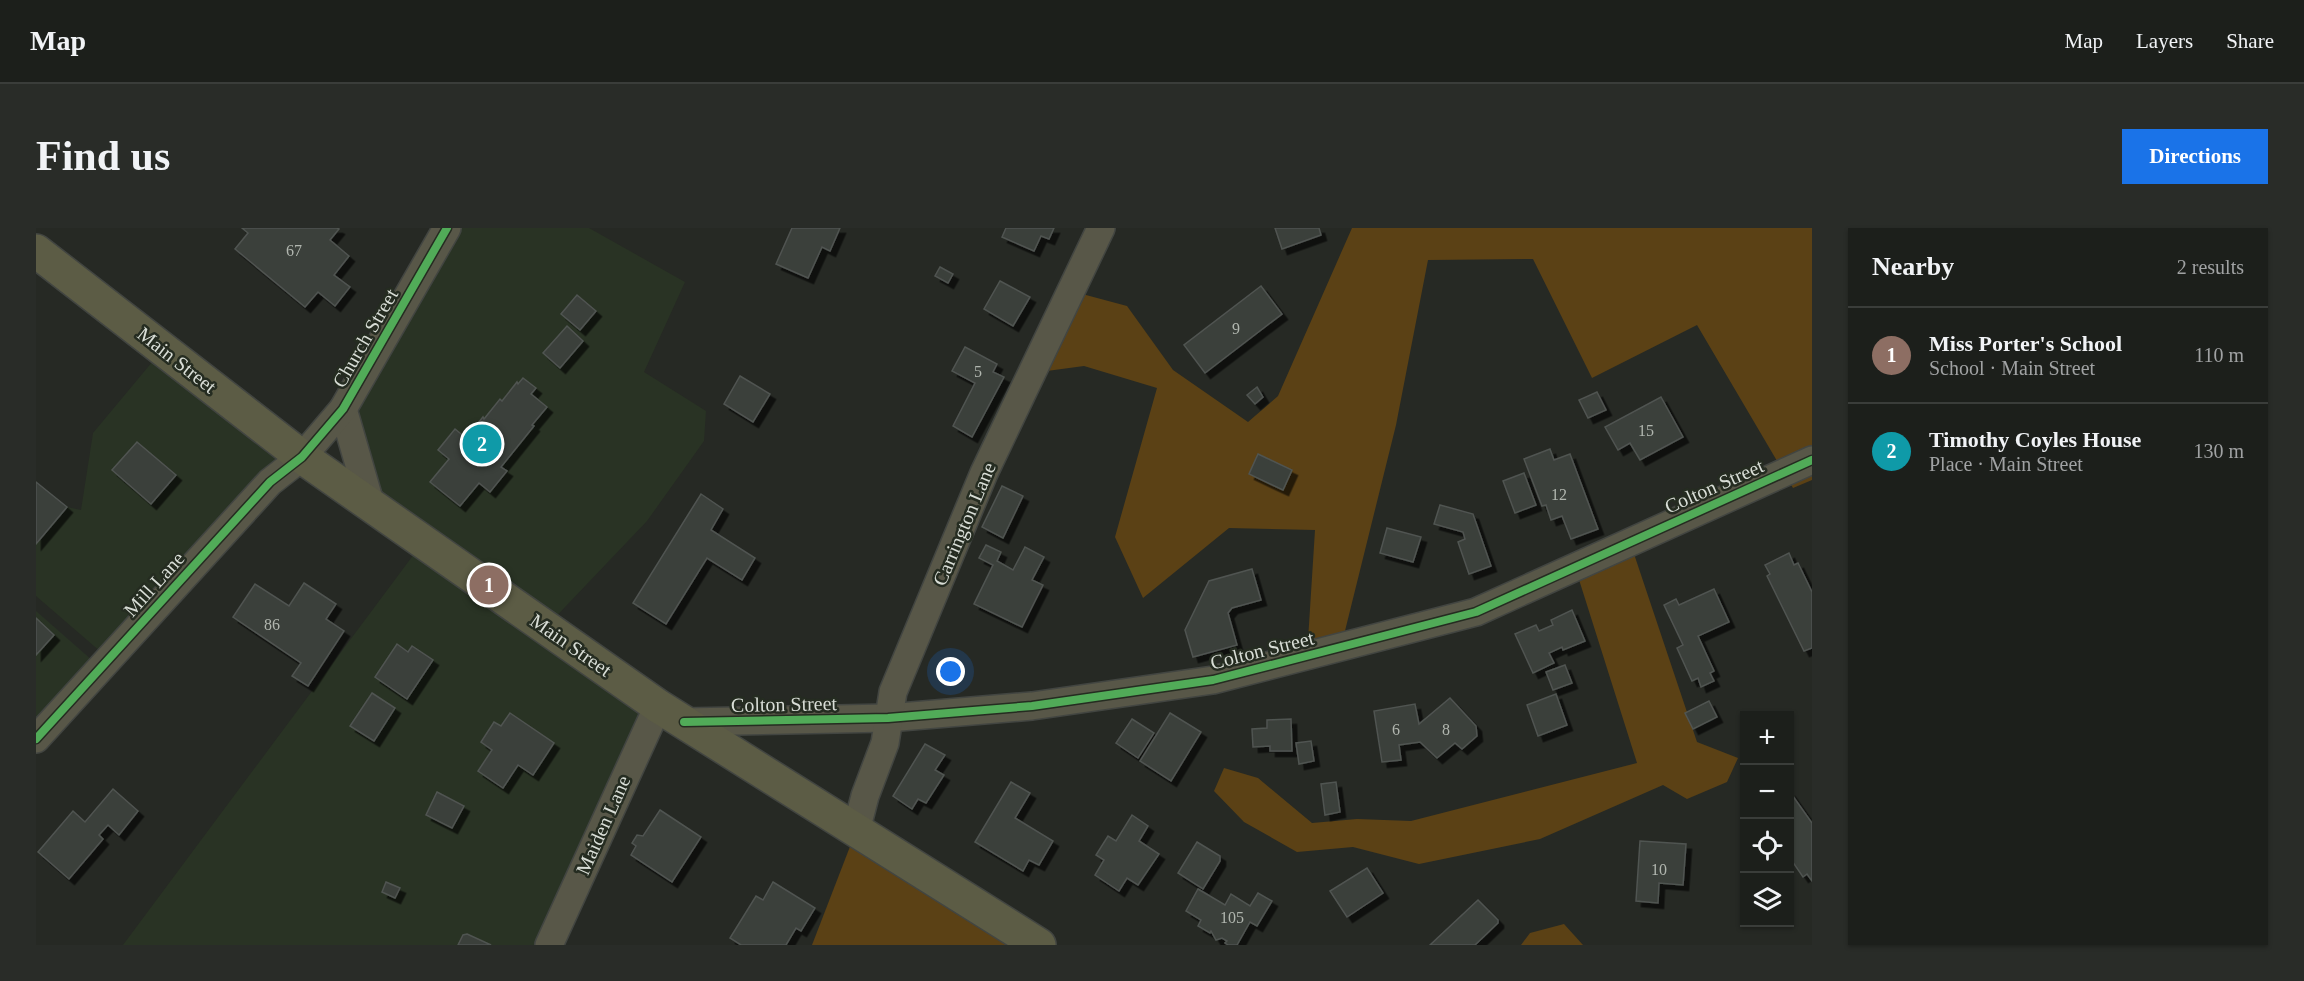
<!DOCTYPE html>
<meta charset="utf-8">
<style>
:root{--surface:#1c1f1b;--page:#292c28;--text:#f1f3f6;--muted:#a0a2a3;--line:#3a3d3a;--accent:#1a73e8}
body{margin:0;font-family:Georgia,serif;background:var(--page);color:var(--text)}
.controls{position:absolute;right:18px;bottom:18px;display:grid;overflow:hidden;border-radius:0px;box-shadow:0 2px 4px #0004}
.controls button{width:54px;height:54px;display:grid;place-items:center;padding:0;border:0;border-bottom:2px solid var(--line);background:var(--surface);color:var(--text);font:30px sans-serif}
.you{position:absolute;left:915px;top:444px;width:21px;height:21px;margin:-15px;border:4px solid #fff;border-radius:50%;background:#1a73e8;box-shadow:0 0 0 9px #1a73e833}
.badge{display:grid;place-items:center;width:39px;height:39px;border-radius:50%;background:var(--accent);color:#fff;font-size:20px;font-weight:700}
.pin{position:absolute;translate:-50% -50%;border:3px solid #fff;box-shadow:0 2px 6px #0006}
.list{margin:0;padding:0;list-style:none}
h2{display:flex;justify-content:space-between;align-items:center;height:78px;margin:0;padding:0 24px;font-size:26px}
h2 small{font-size:20px;font-weight:400;color:var(--muted)}
.list li{display:grid;grid-template-columns:39px 1fr auto;gap:18px;align-items:center;box-sizing:border-box;height:96px;padding:0 24px;border-top:2px solid var(--line)}
.list b{display:block;font-size:22px;white-space:nowrap}
.list p{margin:0;font-size:20px;white-space:nowrap;color:var(--muted)}
.list em{font-size:20px;font-style:normal;color:var(--muted)}
.icon{flex:none;width:33px;height:33px;fill:none;stroke:currentColor;stroke-width:2;stroke-linecap:round;stroke-linejoin:round}
.map{position:relative;flex:none;width:1776px;height:717px;overflow:hidden;border-radius:0px}
header{display:flex;align-items:center;gap:36px;box-sizing:border-box;height:84px;padding:0 30px;background:var(--surface);border-bottom:2px solid var(--line)}
header strong{font-size:28px}
nav{display:flex;gap:33px;margin-inline-start:auto;font-size:21px}
.intro{display:flex;align-items:center;justify-content:space-between;box-sizing:border-box;height:144px;padding:0 36px}
h1{margin:0;font-size:42px}
.button{padding:15px 27px;border-radius:0px;background:var(--accent);color:#fff;font-size:21px;font-weight:700}
main{display:flex;gap:36px;padding:0 36px}
aside{flex:1;background:var(--surface);border-radius:0px;box-shadow:0 2px 4px #0004}
.map>svg:first-child{display:block}
</style>
<header>
<strong>Map</strong>
<nav><a>Map</a><a>Layers</a><a>Share</a></nav>
</header>
<div class="intro"><h1>Find us</h1><a class="button">Directions</a></div>
<main>
<div class="map">
<svg width="1776" height="717" viewBox="0 0 1776 717">
<defs>
<filter id="shadow"><feDropShadow dx="5.5" dy="5.5" stdDeviation="0" flood-color="#0009"/></filter>
</defs>
<rect width="100%" height="100%" fill="#262924"/>
<!-- built -->
<g fill="#293324">
<polygon points="411,0 553,0 649,54 608,144 670,183 668,213 611,293 510,399 622,478 514,717 87,717 387,314 335,278 307,181"/>
<polygon points="127,121 266,229 73,431 0,368 0,316 31,279 45,282 57,205"/>
<polygon points="0,383 65,440 0,511"/>
</g>
<!-- green -->
<g fill="#5b4115">
<polygon points="1316,0 1776,0 1776,252 1757,260 1661,97 1556,150 1497,31 1392,32 1360,197 1305,419 1271,428 1279,302 1193,300 1107,370 1079,309 1121,160 1048,138 996,145 1035,63 1091,78 1137,142 1212,194 1242,168"/>
<polygon points="1594,314 1661,514 1702,530 1691,554 1651,571 1627,557 1504,611 1383,636 1317,619 1261,624 1208,594 1178,563 1188,540 1222,550 1276,595 1321,591 1375,593 1601,535 1539,339"/>
<polygon points="820,603 1003,717 776,717"/>
<polygon points="1528,696 1547,717 1485,717 1494,705"/>
</g>
<!-- building -->
<g fill="#3b3f3b" stroke="#505451" stroke-width="1.5" filter="url(#shadow)">
<polygon points="206,0 301,0 303,1 294,12 313,28 298,47 314,59 299,78 282,64 269,79 199,21 212,5"/>
<polygon points="756,0 804,0 794,23 786,19 772,50 740,36"/>
<polygon points="970,0 1018,0 1013,11 1005,8 998,23 966,9"/>
<polygon points="1239,0 1283,0 1285,7 1246,21"/>
<polygon points="904,39 917,46 912,55 899,48"/>
<polygon points="964,53 994,69 977,98 948,81"/>
<polygon points="1225,58 1246,86 1169,145 1148,117"/>
<polygon points="541,67 560,83 544,102 525,86"/>
<polygon points="531,98 547,113 524,140 507,125"/>
<polygon points="929,119 961,136 957,144 968,149 936,209 917,198 939,155 916,143"/>
<polygon points="704,148 734,166 717,194 688,176"/>
<polygon points="487,150 500,160 495,166 511,179 496,197 498,198 465,239 471,243 454,264 443,255 424,278 394,254 413,231 402,222 419,201 430,210 447,189 448,191 464,171 466,173 481,154 482,156"/>
<polygon points="1221,159 1227,169 1219,176 1211,167"/>
<polygon points="1561,164 1570,182 1552,190 1543,172"/>
<polygon points="1625,169 1647,209 1604,232 1594,215 1582,222 1569,199"/>
<polygon points="101,214 140,247 115,276 76,242"/>
<polygon points="1514,221 1518,232 1534,226 1562,301 1535,311 1526,288 1515,292 1510,277 1506,278 1488,231"/>
<polygon points="1222,226 1256,242 1247,262 1213,246"/>
<polygon points="1488,245 1500,277 1479,285 1467,253"/>
<polygon points="0,254 31,279 0,316"/>
<polygon points="966,258 987,268 967,310 946,299"/>
<polygon points="665,266 687,281 675,302 719,330 706,352 671,330 630,396 597,375"/>
<polygon points="1404,277 1437,286 1455,338 1433,346 1422,314 1429,311 1427,304 1398,296"/>
<polygon points="1351,300 1385,309 1377,334 1344,325"/>
<polygon points="950,317 965,324 961,333 977,342 989,319 1008,329 996,352 1007,357 986,399 938,376 957,337 943,330"/>
<polygon points="1753,325 1758,337 1762,335 1776,364 1776,420 1768,423 1731,348 1734,346 1729,337"/>
<polygon points="1216,341 1225,372 1196,380 1192,385 1201,417 1157,429 1149,402 1173,353"/>
<polygon points="268,355 300,376 290,391 308,403 272,458 256,448 265,435 197,389 219,356 253,378"/>
<polygon points="1678,361 1693,394 1662,408 1678,443 1674,445 1678,453 1665,459 1662,450 1656,453 1641,420 1647,417 1628,377 1640,371 1643,377"/>
<polygon points="1536,382 1549,413 1527,422 1526,419 1513,425 1518,435 1497,445 1479,406 1500,397 1503,403 1517,397 1515,392"/>
<polygon points="0,390 18,407 0,427"/>
<polygon points="361,416 372,424 376,418 397,432 371,471 339,449"/>
<polygon points="1529,437 1536,455 1517,462 1510,444"/>
<polygon points="336,465 359,480 338,513 314,498"/>
<polygon points="1520,466 1531,497 1502,508 1491,477"/>
<polygon points="1414,470 1440,498 1441,508 1426,521 1419,515 1401,530 1384,514 1363,517 1365,532 1346,534 1338,483 1379,476 1383,496"/>
<polygon points="1673,473 1681,489 1657,501 1649,485"/>
<polygon points="474,485 518,515 497,547 482,537 467,560 442,543 456,522 445,514 458,494 465,498"/>
<polygon points="1134,485 1165,504 1135,553 1104,533"/>
<polygon points="1096,491 1118,505 1102,530 1080,515"/>
<polygon points="1255,491 1256,523 1234,523 1234,518 1217,519 1216,501 1231,500 1231,492"/>
<polygon points="1275,513 1278,533 1263,536 1260,515"/>
<polygon points="889,516 909,527 899,542 908,547 890,575 882,571 876,581 857,568"/>
<polygon points="975,554 994,565 979,590 1017,613 1003,637 993,632 987,643 939,614"/>
<polygon points="1300,554 1304,584 1289,587 1285,556"/>
<polygon points="77,561 102,583 83,607 72,597 63,607 67,611 33,651 2,624 37,583 49,594"/>
<polygon points="401,564 428,578 416,600 390,587"/>
<polygon points="1754,564 1776,595 1776,653 1771,646 1767,649 1754,630"/>
<polygon points="624,582 665,609 636,654 595,627 600,618 596,615 601,607 607,608"/>
<polygon points="1096,587 1112,598 1103,613 1123,626 1102,657 1091,650 1083,663 1059,647 1068,632 1060,627 1072,608 1080,613"/>
<polygon points="1604,613 1650,616 1647,657 1623,655 1622,675 1600,673"/>
<polygon points="1161,614 1184,628 1184,633 1167,661 1142,645"/>
<polygon points="1331,640 1347,665 1311,689 1294,663"/>
<polygon points="350,654 364,660 359,670 346,664"/>
<polygon points="737,654 779,680 765,703 760,700 750,717 705,717 694,710 720,668 727,672"/>
<polygon points="1162,661 1189,677 1195,666 1214,678 1222,665 1236,673 1221,698 1214,694 1201,717 1192,717 1189,715 1191,713 1186,710 1180,712 1175,703 1174,705 1162,698 1165,692 1150,683"/>
<polygon points="1442,672 1462,692 1462,695 1439,717 1394,717"/>
<polygon points="431,706 455,717 422,717 427,707"/>
</g>
<g fill="none" stroke-linecap="round" stroke-linejoin="round">
<!-- minor casing -->
<g stroke="#424541" stroke-width="30">
<g id="minor">
<polyline points="307,181 335,278"/>
<polyline points="648,494 852,490 996,478 1177,452 1440,384 1776,232"/>
<polyline points="0,511 234,254 266,229 307,181 411,0"/>
<polyline points="820,603 829,568 849,515 857,464 948,245 1065,0"/>
<polyline points="513,717 622,478"/>
</g>
</g>
<!-- trunk casing -->
<g stroke="#424541" stroke-width="36">
<polyline id="trunk" points="0,23 266,229 622,478 1003,717"/>
</g>
<!-- minor -->
<use href="#minor" stroke="#585748" stroke-width="27"/>
<!-- trunk -->
<use href="#trunk" stroke="#5c5c45" stroke-width="33"/>
<!-- cycleway casing -->
<g stroke="#252c21" stroke-width="11">
<g id="cycleway">
<polyline points="648,494 852,490 996,478 1177,452 1440,384 1776,232"/>
<polyline points="0,511 234,254 266,229 307,181 411,0"/>
</g>
</g>
<!-- cycleway -->
<use href="#cycleway" stroke="#51ab58" stroke-width="8"/>
</g>
<g text-anchor="middle" dominant-baseline="central" stroke-width="5" stroke-linejoin="round" paint-order="stroke">
<!-- number labels -->
<g font-size="16" fill="#b1b6af">
<text x="258" y="22">67</text>
<text x="1200" y="100">9</text>
<text x="942" y="143">5</text>
<text x="1610" y="202">15</text>
<text x="1523" y="266">12</text>
<text x="236" y="396">86</text>
<text x="1360" y="501">6</text>
<text x="1410" y="501">8</text>
<text x="1623" y="641">10</text>
<text x="1196" y="689">105</text>
</g>
<!-- street labels -->
<g font-size="20" fill="#d8ddd6" stroke="#252c21">
<text transform="translate(329 110) rotate(-60)">Church Street</text>
<text transform="translate(141 132) rotate(38)">Main Street</text>
<text transform="translate(1678 258) rotate(-24)">Colton Street</text>
<text transform="translate(928 296) rotate(-67)">Carrington Lane</text>
<text transform="translate(118 356) rotate(-48)">Mill Lane</text>
<text transform="translate(535 417) rotate(35)">Main Street</text>
<text transform="translate(1226 422) rotate(-14)">Colton Street</text>
<text transform="translate(748 476) rotate(-1)">Colton Street</text>
<text transform="translate(567 597) rotate(-66)">Maiden Lane</text>
</g>
</g>
</svg>
<div class="controls">
<button>+</button>
<button>−</button>
<button><svg class="icon" aria-label="locate" viewBox="0 0 24 24"><circle cx="12" cy="12" r="6"/><path d="M12 2v4M12 18v4M2 12h4M18 12h4"/></svg></button>
<button><svg class="icon" aria-label="layers" viewBox="0 0 24 24"><path d="M12 4l9 5-9 5-9-5zM3 14l9 5 9-5"/></svg></button>
</div>
<div class="you"></div>
<div class="pin badge" style="left:453px;top:357px;background:#8d6e63">1</div>
<div class="pin badge" style="left:446px;top:216px;background:#0f9aa8">2</div>
</div>
<aside>
<h2>Nearby<small>2 results</small></h2>
<ul class="list">
<li><span class="badge" style="background:#8d6e63">1</span><div><b>Miss Porter's School</b><p>School · Main Street</p></div><em>110 m</em></li>
<li><span class="badge" style="background:#0f9aa8">2</span><div><b>Timothy Coyles House</b><p>Place · Main Street</p></div><em>130 m</em></li>
</ul>
</aside>
</main>
